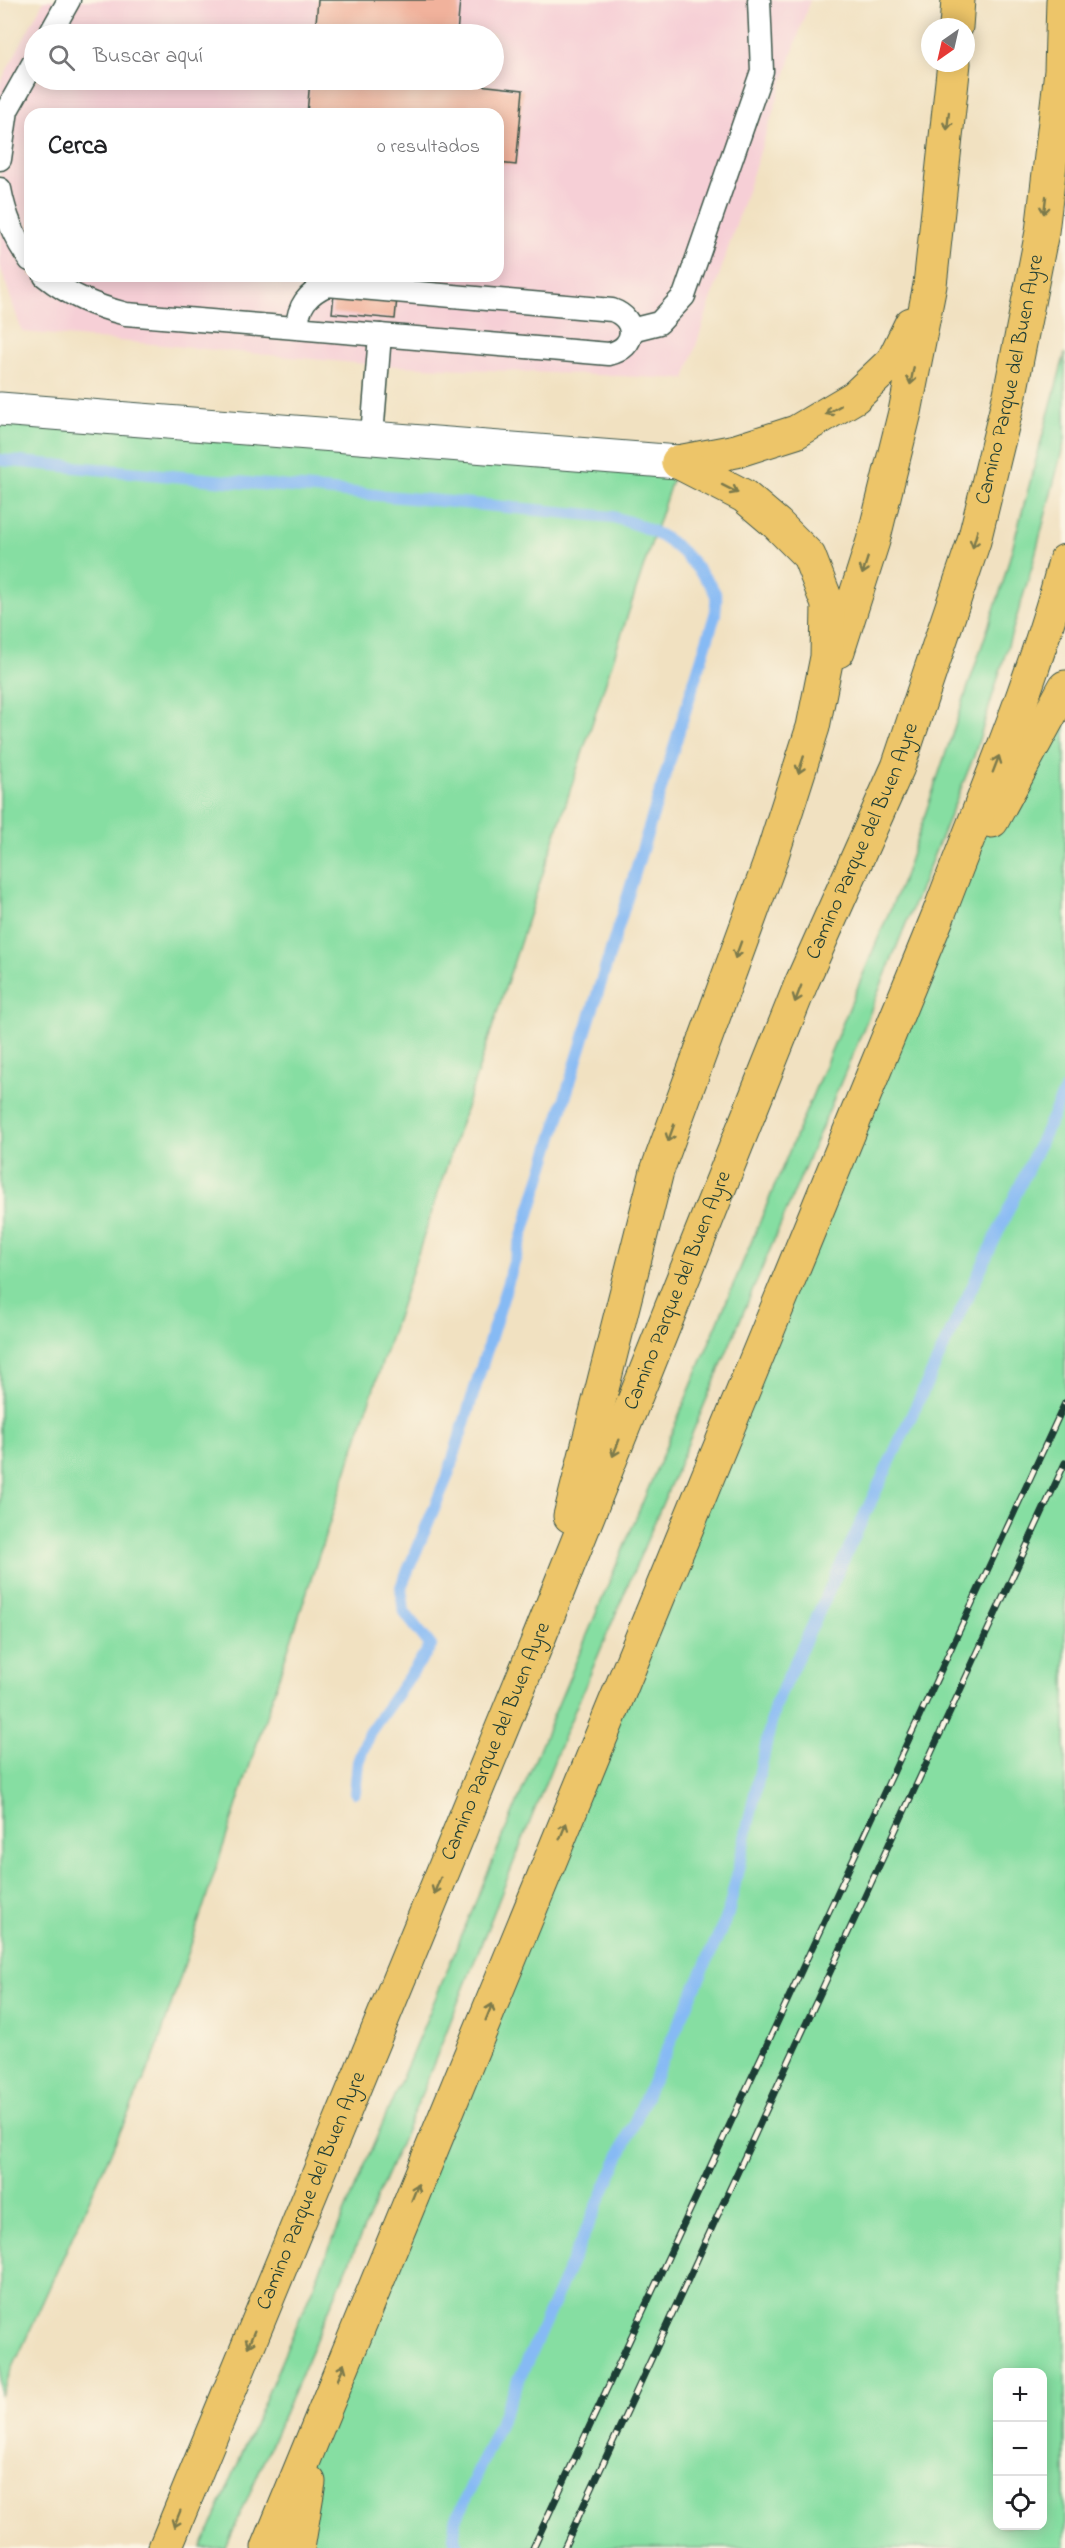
<!DOCTYPE html>
<html lang="es">
<meta charset="utf-8">
<style>
:root{--surface:#fff;--page:#f2f2f2;--text:#202124;--muted:#757577;--line:#e0e0e0}
body{margin:0;font-family:"Indie Flower",sans-serif;background:var(--page);color:var(--text)}
.controls{position:absolute;right:18px;bottom:18px;display:grid;overflow:hidden;border-radius:12px;box-shadow:0 3px 15px #0003}
.controls button{width:54px;height:54px;display:grid;place-items:center;padding:0;border:0;border-bottom:2px solid var(--line);background:var(--surface);color:var(--text);font:30px sans-serif}
.compass{position:absolute;left:921px;top:18px;width:54px;height:54px;border-radius:50%;background:var(--surface);box-shadow:0 3px 15px #0003;rotate:214deg}
.list{margin:0;padding:0;list-style:none}
h2{display:flex;justify-content:space-between;align-items:center;height:78px;margin:0;padding:0 24px;font-size:26px}
h2 small{font-size:20px;font-weight:400;color:var(--muted)}
.icon{flex:none;width:33px;height:33px;fill:none;stroke:currentColor;stroke-width:2;stroke-linecap:round;stroke-linejoin:round}
.map{position:relative;flex:none;width:1065px;height:2548px;overflow:hidden}
.search{position:absolute;background:var(--surface);box-shadow:0 3px 15px #0003;left:24px;top:24px;width:480px;height:66px;display:flex;align-items:center;gap:15px;box-sizing:border-box;padding:0 21px;border-radius:33px;color:var(--muted);font-size:22px}
.panel{position:absolute;background:var(--surface);box-shadow:0 3px 15px #0003;left:24px;top:108px;width:480px;height:174px;border-radius:18px}
.map>svg:first-child{display:block}
</style>
<div class="map">
<svg width="1065" height="2548" viewBox="0 0 1065 2548">
<rect width="100%" height="100%" fill="#fcf5e5"/>
<filter id="ink" filterUnits="userSpaceOnUse"><feTurbulence type="fractalNoise" baseFrequency=".0167" numOctaves="2"/><feDisplacementMap in="SourceGraphic" scale="12" xChannelSelector="R" yChannelSelector="G"/><feConvolveMatrix kernelMatrix="1 2 1 2 8 2 1 2 1" color-interpolation-filters="sRGB"/></filter>
<filter id="wash" filterUnits="userSpaceOnUse"><feTurbulence type="fractalNoise" baseFrequency=".008" numOctaves="4" result="noise"/><feDisplacementMap in="SourceGraphic" scale="24" xChannelSelector="R" yChannelSelector="G"/><feGaussianBlur stdDeviation="1.35" result="paint"/><feColorMatrix in="noise" values="0 0 0 0 0 0 0 0 0 0 0 0 0 0 0 0 0 1.4 0 .05"/><feComposite in="paint" operator="in"/></filter>
<g filter="url(#wash)">
<rect width="100%" height="100%" fill="#f1e1c1"/>
<!-- built -->
<path fill="#f6cfd6" fill-rule="evenodd" d="M44,0H810L685,379L377,365L22,332L0,266V83ZM34,34H494V80H34ZM30,114H498V276H30Z"/>
<!-- green -->
<g fill="#86dea2" stroke="#528e6b" stroke-width="1.5" fill-rule="evenodd">
<polygon points="1065,353 1065,439 1032,567 974,756 860,1037 564,1736 420,2098 226,2548 202,2548 415,2047 905,874 1002,586"/>
<polygon points="0,409 678,462 154,2057 0,2396"/>
<path d="M1065,687V2548H268L938,916ZM998,2372H1042V2526H998Z"/>
</g>
<g fill="none" stroke-linecap="round" stroke-linejoin="round">
<!-- stream -->
<g stroke="#86baf4" stroke-width="12">
<path d="M0,460L613,517C652,528 676,540 701,573C706,579 714,588 716,596C717,602 715,609 715,615L448,1475L401,1587L404,1612L431,1646L369,1733L358,1762L355,1792"/>
<polyline points="458,2548 454,2538 455,2522 728,1914 775,1705 1065,1090"/>
</g>
</g>
<g id="blocks">
<!-- building -->
<g fill="#f1b29c">
<polygon points="318,0 460,0 457,34 315,34"/>
<polygon points="310,80 452,80 452,82 523,90 516,165 498,163 498,114 307,114"/>
<polygon points="336,276 399,276 395,319 332,313"/>
</g>
</g>
</g>
<g filter="url(#ink)">
<use href="#blocks" fill-opacity="0" stroke="#3e5649" stroke-width="1.5"/>
<g fill="none" stroke-linecap="round" stroke-linejoin="round">
<!-- service casing -->
<g stroke="#3e5649" stroke-width="25">
<g id="service">
<polyline points="50,34 69,0"/>
<polyline points="0,159 7,110 34,62"/>
<path d="M0,189C5,216 14,238 30,260"/>
<path d="M45,276C70,296 95,306 126,314L609,354C637,348 638,319 612,310L327,285C307,294 298,306 297,328"/>
<polyline points="631,330 659,323 684,296 762,71 759,0"/>
<polyline points="372,436 380,335"/>
</g>
</g>
<!-- minor casing -->
<g stroke="#3e5649" stroke-width="35">
<polyline id="minor" points="0,409 678,462"/>
</g>
<!-- motorway casing -->
<g stroke="#3e5649" stroke-width="35">
<g id="motorway">
<polyline points="956,27 958,0"/>
<polyline points="678,462 736,451 796,432 855,397 893,361 911,324"/>
<polyline points="838,651 873,541 905,412 930,285 954,63"/>
<polyline points="992,821 1065,687"/>
<polyline points="570,1516 657,1171 769,865 813,727 827,657 828,605 809,556 777,524 744,496 678,462"/>
<path id="s1" d="M165,2548L539,1638L801,984L898,767L974,541L1010,394L1042,232L1061,71L1063,0"/>
<path d="M268,2548L938,916C982,799 1034,682 1065,561"/>
<polyline points="298,2548 309,2482"/>
</g>
</g>
<!-- service -->
<use href="#service" stroke="#fff" stroke-width="22"/>
<!-- minor -->
<use href="#minor" stroke="#fff" stroke-width="33"/>
<!-- motorway -->
<use href="#motorway" stroke="#edc569" stroke-width="33"/>
<!-- rail casing -->
<g stroke="#1f3d34" stroke-width="7">
<g id="rail">
<polyline points="533,2548 1065,1403"/>
<polyline points="564,2548 1065,1463"/>
</g>
</g>
<!-- rail -->
<use href="#rail" stroke="#fcf5e5" stroke-width="4.5" stroke-dasharray="14" stroke-linecap="butt"/>
</g>
<!-- one-way arrows -->
<defs><path id="oneway-shaft" d="M-6 0H5M1.5-3L5.5 0L1.5 3" fill="none" stroke-width="1.6" stroke-linecap="round" stroke-linejoin="round" transform="scale(1.5)"/></defs>
<g stroke="#7c7a4c">
<use href="#oneway-shaft" transform="translate(948 121) rotate(96)"/>
<use href="#oneway-shaft" transform="translate(1045 205) rotate(97)"/>
<use href="#oneway-shaft" transform="translate(912 376) rotate(101)"/>
<use href="#oneway-shaft" transform="translate(833 410) rotate(150)"/>
<use href="#oneway-shaft" transform="translate(730 489) rotate(27)"/>
<use href="#oneway-shaft" transform="translate(975 539) rotate(106)"/>
<use href="#oneway-shaft" transform="translate(865 566) rotate(108)"/>
<use href="#oneway-shaft" transform="translate(996 764) rotate(-69)"/>
<use href="#oneway-shaft" transform="translate(801 765) rotate(108)"/>
<use href="#oneway-shaft" transform="translate(738 950) rotate(110)"/>
<use href="#oneway-shaft" transform="translate(798 994) rotate(111)"/>
<use href="#oneway-shaft" transform="translate(671 1133) rotate(110)"/>
<use href="#oneway-shaft" transform="translate(616 1448) rotate(112)"/>
<use href="#oneway-shaft" transform="translate(563 1831) rotate(-68)"/>
<use href="#oneway-shaft" transform="translate(437 1886) rotate(112)"/>
<use href="#oneway-shaft" transform="translate(489 2012) rotate(-68)"/>
<use href="#oneway-shaft" transform="translate(415 2192) rotate(-68)"/>
<use href="#oneway-shaft" transform="translate(251 2339) rotate(112)"/>
<use href="#oneway-shaft" transform="translate(341 2372) rotate(-68)"/>
<use href="#oneway-shaft" transform="translate(177 2519) rotate(112)"/>
</g>
</g>
<g text-anchor="middle" dominant-baseline="central" stroke-width="5" stroke-linejoin="round" paint-order="stroke">
<!-- street labels -->
<g font-size="21" fill="#1f3d34" stroke="#fcf5e5">
<text stroke="none"><textPath href="#s1" startOffset="2330">Camino Parque del Buen Ayre</textPath></text>
<text stroke="none"><textPath href="#s1" startOffset="1844">Camino Parque del Buen Ayre</textPath></text>
<text stroke="none"><textPath href="#s1" startOffset="1358">Camino Parque del Buen Ayre</textPath></text>
<text stroke="none"><textPath href="#s1" startOffset="872">Camino Parque del Buen Ayre</textPath></text>
<text stroke="none"><textPath href="#s1" startOffset="386">Camino Parque del Buen Ayre</textPath></text>
</g>
</g>
</svg>
<div class="controls">
<button>+</button>
<button>−</button>
<button><svg class="icon" aria-label="locate" viewBox="0 0 24 24"><circle cx="12" cy="12" r="6"/><path d="M12 2v4M12 18v4M2 12h4M18 12h4"/></svg></button>
</div>
<svg class="compass" viewBox="-18 -18 36 36"><path d="M0-13l5 13h-10z" fill="#e53935"/><path d="M0 13l5-13h-10z" fill="#757577"/></svg>
<div class="search"><svg class="icon" aria-label="search" viewBox="0 0 24 24"><circle cx="10" cy="10" r="6"/><path d="M15 15l6 6"/></svg>Buscar aquí</div>
<section class="panel">
<h2>Cerca<small>0 resultados</small></h2>
<ul class="list">
</ul>
</section>
</div>
